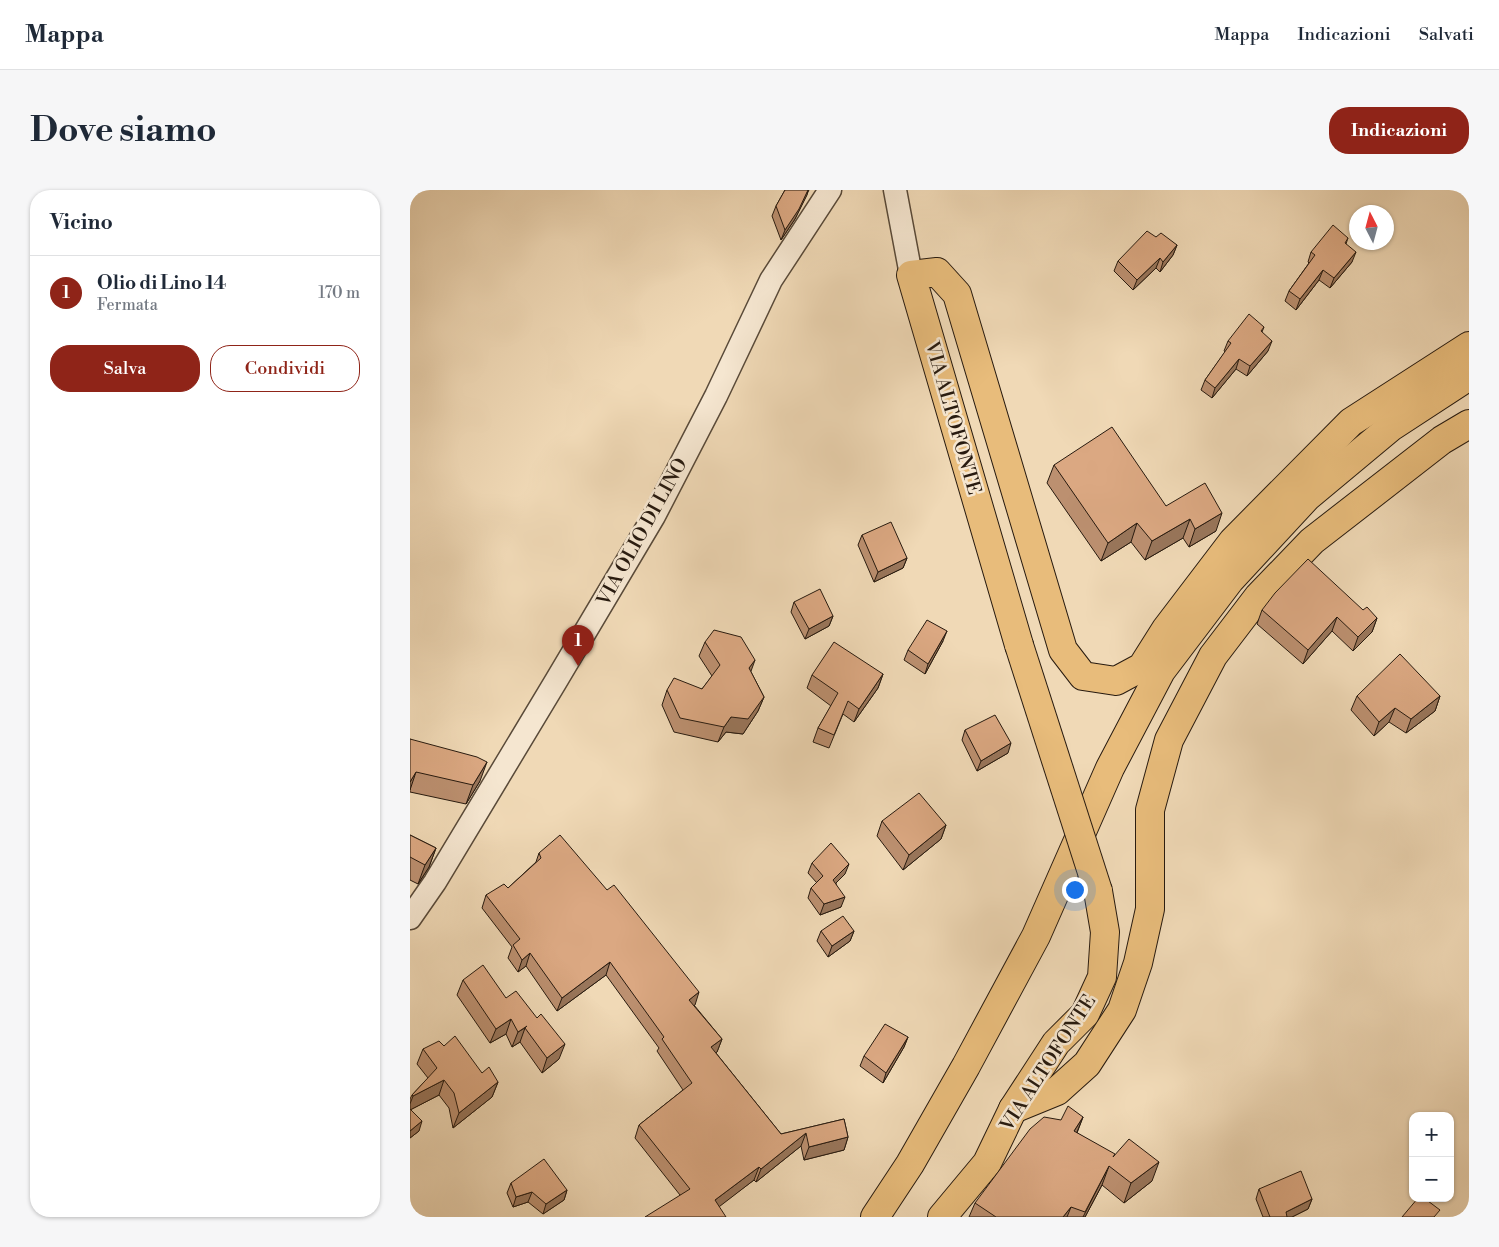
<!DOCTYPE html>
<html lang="it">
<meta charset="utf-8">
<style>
:root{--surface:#fff;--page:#f6f6f7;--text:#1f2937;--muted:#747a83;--line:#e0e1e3;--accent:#8f2418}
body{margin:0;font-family:"Libre Bodoni",serif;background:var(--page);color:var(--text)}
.controls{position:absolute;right:15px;bottom:15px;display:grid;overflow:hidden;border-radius:10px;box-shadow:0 1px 4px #0004}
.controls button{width:45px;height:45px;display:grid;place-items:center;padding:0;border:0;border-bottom:1px solid var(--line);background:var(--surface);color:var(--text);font:25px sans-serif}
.compass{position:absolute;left:939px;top:15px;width:45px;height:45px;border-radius:50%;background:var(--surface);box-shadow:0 1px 4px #0004;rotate:354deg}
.you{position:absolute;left:664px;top:699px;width:18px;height:18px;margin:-12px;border:4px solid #fff;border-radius:50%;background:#1a73e8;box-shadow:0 0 0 8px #1a73e833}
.badge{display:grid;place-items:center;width:32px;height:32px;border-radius:50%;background:var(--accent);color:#fff;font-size:16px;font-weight:700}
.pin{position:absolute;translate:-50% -41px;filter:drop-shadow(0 1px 2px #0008)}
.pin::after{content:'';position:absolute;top:26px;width:18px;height:15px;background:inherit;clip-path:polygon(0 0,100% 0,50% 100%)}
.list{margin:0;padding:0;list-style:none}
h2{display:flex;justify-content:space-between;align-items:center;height:65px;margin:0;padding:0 20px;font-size:21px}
h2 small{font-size:16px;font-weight:400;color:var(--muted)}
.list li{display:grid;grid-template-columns:32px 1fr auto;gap:15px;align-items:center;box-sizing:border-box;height:75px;padding:0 20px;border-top:1px solid var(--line)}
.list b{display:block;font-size:19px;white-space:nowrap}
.list p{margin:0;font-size:16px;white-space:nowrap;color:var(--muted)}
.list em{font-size:16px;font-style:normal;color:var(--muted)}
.actions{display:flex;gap:10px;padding:15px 20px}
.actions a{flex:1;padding:11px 0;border:1px solid var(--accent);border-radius:20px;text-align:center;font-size:18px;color:var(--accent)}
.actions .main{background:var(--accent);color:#fff}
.map{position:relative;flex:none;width:1059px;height:1027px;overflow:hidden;border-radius:20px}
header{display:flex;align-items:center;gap:30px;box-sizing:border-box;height:70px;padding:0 25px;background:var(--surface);border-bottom:1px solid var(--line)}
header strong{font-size:24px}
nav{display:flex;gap:28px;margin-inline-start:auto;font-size:18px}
.intro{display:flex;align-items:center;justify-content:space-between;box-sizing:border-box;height:120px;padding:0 30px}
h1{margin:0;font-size:35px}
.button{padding:12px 22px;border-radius:20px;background:var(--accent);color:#fff;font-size:18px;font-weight:700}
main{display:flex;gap:30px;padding:0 30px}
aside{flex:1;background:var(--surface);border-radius:20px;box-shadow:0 1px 4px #0004}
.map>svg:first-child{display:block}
</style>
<header>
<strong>Mappa</strong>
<nav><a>Mappa</a><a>Indicazioni</a><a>Salvati</a></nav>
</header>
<div class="intro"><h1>Dove siamo</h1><a class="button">Indicazioni</a></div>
<main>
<aside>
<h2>Vicino<small></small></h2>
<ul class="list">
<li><span class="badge">1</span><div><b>Olio di Lino 14</b><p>Fermata</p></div><em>170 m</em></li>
</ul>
<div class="actions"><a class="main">Salva</a><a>Condividi</a></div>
</aside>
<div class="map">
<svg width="1059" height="1027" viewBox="0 0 1059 1027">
<rect width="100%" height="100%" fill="#f0d9b6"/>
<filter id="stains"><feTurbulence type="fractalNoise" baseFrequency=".004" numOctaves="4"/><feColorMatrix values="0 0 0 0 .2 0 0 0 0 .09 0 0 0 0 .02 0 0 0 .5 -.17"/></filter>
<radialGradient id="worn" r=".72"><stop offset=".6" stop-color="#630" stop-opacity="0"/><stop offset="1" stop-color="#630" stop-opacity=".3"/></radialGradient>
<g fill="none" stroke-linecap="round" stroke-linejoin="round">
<!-- minor casing -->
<g stroke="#594a39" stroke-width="25">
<g id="minor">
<polyline points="485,0 501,85"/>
<polyline points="0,728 25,692 146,491 244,326 306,206 361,90 420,0"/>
</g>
</g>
<!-- major casing -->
<g stroke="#271a0f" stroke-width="30">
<g id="major">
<polyline points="609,455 501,85 527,82 547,104 653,460 673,486 706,491 732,477 756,439 823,351 941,232 1059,156"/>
<polyline points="603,919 647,901 677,874 712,820 728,773 740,719 740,620 759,550 803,466 848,407 902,351 1032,250 1059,234"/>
<polyline points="465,1027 500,974 556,876 626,746 700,578 751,481 820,390 897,307 981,237 1059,186"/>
<polyline points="532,1027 577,973 603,919 646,853 675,824 692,787 695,742 688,701"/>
</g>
</g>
<!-- minor -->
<use href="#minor" stroke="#f5e6d0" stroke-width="22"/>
<!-- major -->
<use href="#major" stroke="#e8bc7b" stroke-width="28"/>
<!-- major-bridge casing -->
<g stroke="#271a0f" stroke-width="30" stroke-linecap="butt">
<polyline id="major-bridge" points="609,455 688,701"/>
</g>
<!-- major-bridge -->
<use href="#major-bridge" stroke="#e8bc7b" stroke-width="28"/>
</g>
<!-- wall -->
<g fill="#bc9070" stroke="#271a0f">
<polygon points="375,0 399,0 385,29 371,50 362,26 366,16"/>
<polygon points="746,47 767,55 763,65 750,82 746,78 723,100 704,81 708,71"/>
<polygon points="938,48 936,54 942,72 920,98 909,90 886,120 875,111 879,101 899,73 898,72 901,62"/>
<polygon points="854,137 852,142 858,161 837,186 826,179 802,208 791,200 795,190 815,162 814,161 818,151"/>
<polygon points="644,275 756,316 806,341 779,357 773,348 735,370 721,352 691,371 637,293"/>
<polygon points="452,345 497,368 493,378 464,392 448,355"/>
<polygon points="384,412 423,426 419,436 395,449 381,422"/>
<polygon points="852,420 953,420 967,428 962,442 943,461 922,441 893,474 847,434"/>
<polygon points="533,451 515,484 494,470 498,460"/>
<polygon points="295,452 341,482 354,507 348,521 333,544 316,542 308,552 264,542 252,515 257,500 292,499 302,486 289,466"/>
<polygon points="473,484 468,498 444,532 433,524 419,558 403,552 408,538 421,516 397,498 402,485"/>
<polygon points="947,506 1030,506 1025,521 996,543 979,532 964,546 941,520"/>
<polygon points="555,540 598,563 567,581 552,550"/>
<polygon points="0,549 70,591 56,614 0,602"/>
<polygon points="472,631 536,635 531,649 493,680 467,646"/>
<polygon points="0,645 26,658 19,677 8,694 0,690"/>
<polygon points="129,663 285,815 284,815 312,849 307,862 306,863 371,944 434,929 438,947 434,960 394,970 391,956 346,992 344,990 309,1016 270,1005 225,948 229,935 273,900 247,861 249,858 196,785 147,821 116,776 108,782 98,768 102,757 72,718 76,705 98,698 126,672"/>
<polygon points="402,673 435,684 426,693 431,717 410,725 398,708 401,698 407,693 398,683"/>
<polygon points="411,741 444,741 440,751 418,767 407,751"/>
<polygon points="53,790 96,808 149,869 132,883 110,852 102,857 96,844 80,853 47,805"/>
<polygon points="498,847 494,857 473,893 450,876 454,866"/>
<polygon points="34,856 72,883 88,892 82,907 43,938 39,918 29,905 0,920 9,941 0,948 0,909 2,905 18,888 7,874 13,859"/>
<polygon points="673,927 667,943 704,966 742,991 714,1013 692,995 675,1027 559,1027 565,1013"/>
<polygon points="101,993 157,1000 154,1010 133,1024 118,1012 103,1017 97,1003"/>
<polygon points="849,999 902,1009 898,1019 882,1027 853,1027 846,1009"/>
</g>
<!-- shaded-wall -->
<g fill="#99765b" stroke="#271a0f">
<polygon points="398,0 397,5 385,29 371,50 375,40"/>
<polygon points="767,55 763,65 750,82 753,72"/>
<polygon points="946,62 942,72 920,98 924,88"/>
<polygon points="750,68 746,78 723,100 727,90"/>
<polygon points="913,80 909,90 886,120 890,109"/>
<polygon points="862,151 858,161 837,186 840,176"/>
<polygon points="829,169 826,179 802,208 805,198"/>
<polygon points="812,323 806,341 779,357 785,339"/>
<polygon points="780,329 773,348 735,370 742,351"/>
<polygon points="727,333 721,352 691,371 698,353"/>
<polygon points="497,368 493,378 464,392 468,382"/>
<polygon points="423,426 419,436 395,449 399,439"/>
<polygon points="927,427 922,441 893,474 898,460"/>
<polygon points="967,428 962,442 943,461 948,447"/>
<polygon points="537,441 533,451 515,484 518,474"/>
<polygon points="345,470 340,484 339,478"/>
<polygon points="473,484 468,498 444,532 449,519"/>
<polygon points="1030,506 1025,521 996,543 1001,529"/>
<polygon points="354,507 348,521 333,544 316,542 308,552 314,537 321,527"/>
<polygon points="985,518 979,532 964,546 969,532"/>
<polygon points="601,553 598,563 567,581 571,571"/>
<polygon points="77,572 70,591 56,614 63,595"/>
<polygon points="6,582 0,600 0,592"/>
<polygon points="536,635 531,649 493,680 499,665"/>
<polygon points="26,658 19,677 8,694 15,675"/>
<polygon points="439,674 435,684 419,700 423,690"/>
<polygon points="435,707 431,717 410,725 414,714"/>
<polygon points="444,741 440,751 418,767 422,756"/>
<polygon points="120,763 116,776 108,782 112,770"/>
<polygon points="200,772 196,785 147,821 152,808"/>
<polygon points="289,802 285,815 274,823 279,810"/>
<polygon points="101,829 96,844 80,853 86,839"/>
<polygon points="115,838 110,852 102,857 108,842"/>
<polygon points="498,847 494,857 473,893 476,883"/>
<polygon points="312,849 307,862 296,870 301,857"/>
<polygon points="155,854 149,869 132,883 137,868"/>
<polygon points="34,890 29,905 0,920 0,914 3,906"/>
<polygon points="88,892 82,907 43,938 49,923"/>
<polygon points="673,927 665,947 664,941"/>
<polygon points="12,931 9,941 0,948 0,941"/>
<polygon points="396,943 391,956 346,992 351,979"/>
<polygon points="438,947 434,960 394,970 399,957"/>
<polygon points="749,972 742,991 714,1013 721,993"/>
<polygon points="699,976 692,995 675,1027 673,1027"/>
<polygon points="349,977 344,990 301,1023 305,1010"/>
<polygon points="157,1000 154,1010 133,1024 136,1014"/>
<polygon points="122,1002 118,1012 103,1017 106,1007"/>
<polygon points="902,1009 898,1019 882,1027 874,1027 876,1022"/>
<polygon points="661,1017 657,1027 653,1027"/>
</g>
<!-- building -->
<g fill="#dba882" stroke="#271a0f">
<polygon points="375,0 398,0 389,19 375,40 366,16"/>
<polygon points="923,35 938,48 935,53 946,62 924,88 913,80 890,109 879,101 905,65 901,62"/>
<polygon points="737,41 746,47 751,43 767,55 753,72 750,68 727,90 708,71"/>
<polygon points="839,124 854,137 851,141 862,151 840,176 829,169 805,198 795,190 821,153 818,151"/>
<polygon points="702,237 756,316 795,293 812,323 785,339 780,329 742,351 727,333 698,353 644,275"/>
<polygon points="481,332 497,368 468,382 452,345"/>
<polygon points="898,369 953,420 957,417 967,428 948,447 927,427 898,460 852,420 865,403"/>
<polygon points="410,399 423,426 399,439 384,412"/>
<polygon points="517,430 537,441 518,474 498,460"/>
<polygon points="304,440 331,447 345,470 339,478 354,507 338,529 321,527 314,537 270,528 257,500 264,488 292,499 310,475 295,452"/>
<polygon points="424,452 473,484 449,519 438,511 424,545 408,538 428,503 402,485"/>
<polygon points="990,464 1030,506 1001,529 985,518 969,532 947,506"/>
<polygon points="585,525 601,553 571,571 555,540"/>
<polygon points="0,549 67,567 77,572 63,595 6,582 0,592"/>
<polygon points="509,603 536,635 499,665 472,631"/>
<polygon points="0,645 26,658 15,675 0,667"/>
<polygon points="150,645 197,700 204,695 289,802 279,810 312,849 301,857 371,944 434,929 438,947 399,957 396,943 351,979 349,977 305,1010 316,1027 235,1027 280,999 229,935 282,893 252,849 254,847 200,772 152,808 120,763 112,770 103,755 110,749 76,705 94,694 98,698 131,668 129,663"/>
<polygon points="421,653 439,674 423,690 435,707 414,714 401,698 413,686 402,673"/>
<polygon points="433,726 444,741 422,756 411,741"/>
<polygon points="73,775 96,808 106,801 127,828 131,824 155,854 137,868 115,838 117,836 108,842 101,829 86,839 53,790"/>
<polygon points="475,834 498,847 476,883 454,866"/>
<polygon points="45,846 72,883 79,877 88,892 49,923 44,903 34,890 3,906 2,905 27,878 13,859 29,851 34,856"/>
<polygon points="658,916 673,927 664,941 705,964 703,967 719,949 749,972 721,993 699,976 675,1022 661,1017 653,1027 586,1027 565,1013 620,939 634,927 651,930"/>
<polygon points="0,919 12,931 0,941"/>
<polygon points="134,969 157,1000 136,1014 122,1002 106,1007 101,993"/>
<polygon points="891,981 902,1009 876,1022 877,1027 860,1027 849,999"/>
<polygon points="1008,1008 1014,1008 1030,1020 1024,1027 992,1027"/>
</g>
<g text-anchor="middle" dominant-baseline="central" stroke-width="5" stroke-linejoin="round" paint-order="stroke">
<!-- street labels -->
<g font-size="19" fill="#271a0f" stroke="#f5e6d0">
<text transform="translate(543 228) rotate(74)">VIA ALTOFONTE</text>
<text transform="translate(232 342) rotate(-61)">VIA OLIO DI LINO</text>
<text transform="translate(638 873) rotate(-57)">VIA ALTOFONTE</text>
</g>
</g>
<rect width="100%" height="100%" filter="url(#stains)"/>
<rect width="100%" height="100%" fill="url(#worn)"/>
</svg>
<div class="controls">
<button>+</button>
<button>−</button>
</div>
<svg class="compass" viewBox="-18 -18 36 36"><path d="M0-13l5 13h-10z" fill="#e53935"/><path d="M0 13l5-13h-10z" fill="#747a83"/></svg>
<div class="you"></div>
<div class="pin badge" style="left:168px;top:476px">1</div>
</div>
</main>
